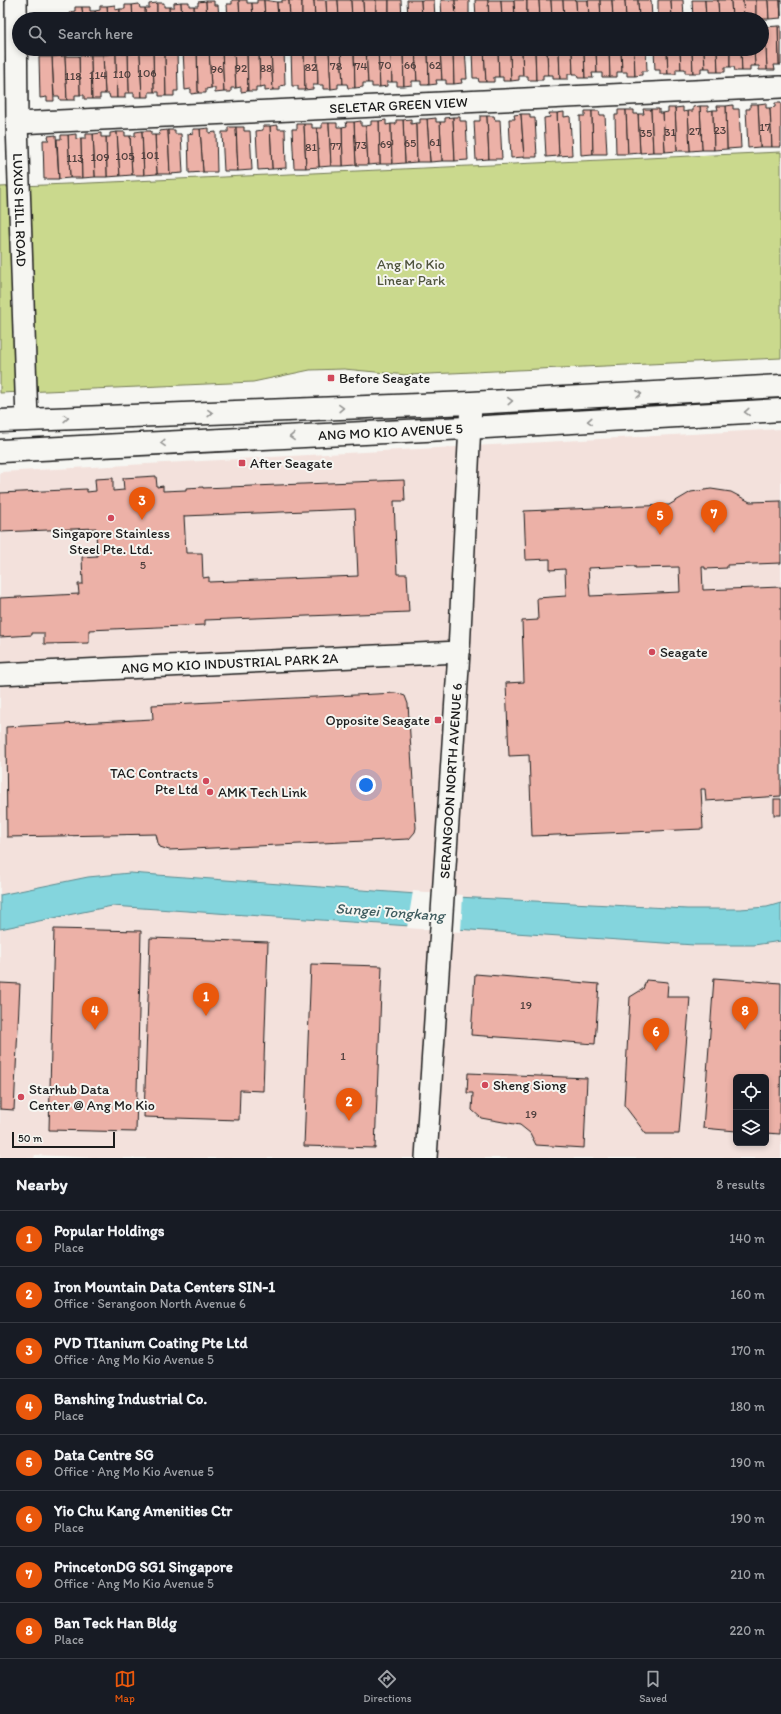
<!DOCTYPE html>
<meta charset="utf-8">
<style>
:root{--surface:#171b24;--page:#20242c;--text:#f1f3f6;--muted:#9ea1a6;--line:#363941;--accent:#ea580c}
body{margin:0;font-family:Itim,sans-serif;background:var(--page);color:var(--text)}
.controls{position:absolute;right:12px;bottom:12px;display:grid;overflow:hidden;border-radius:6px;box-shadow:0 2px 6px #0003}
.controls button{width:36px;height:36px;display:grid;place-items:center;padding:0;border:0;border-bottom:1px solid var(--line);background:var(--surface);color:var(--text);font:20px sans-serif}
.scale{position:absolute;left:12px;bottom:10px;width:103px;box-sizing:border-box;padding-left:4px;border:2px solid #1c1c1c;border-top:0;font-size:11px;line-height:14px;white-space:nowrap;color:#1c1c1c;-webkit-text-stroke:3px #f6f6f2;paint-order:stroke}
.you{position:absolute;left:366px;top:785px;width:14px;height:14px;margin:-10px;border:3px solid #fff;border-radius:50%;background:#1a73e8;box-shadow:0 0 0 6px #1a73e833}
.badge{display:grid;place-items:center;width:26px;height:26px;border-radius:50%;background:var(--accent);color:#fff;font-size:13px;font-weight:700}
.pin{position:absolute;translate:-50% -33px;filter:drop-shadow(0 1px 2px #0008)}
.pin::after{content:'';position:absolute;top:21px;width:14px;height:12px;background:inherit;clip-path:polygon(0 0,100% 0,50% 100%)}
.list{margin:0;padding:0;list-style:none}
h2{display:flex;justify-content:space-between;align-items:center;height:52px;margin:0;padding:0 16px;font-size:17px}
h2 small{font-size:13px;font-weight:400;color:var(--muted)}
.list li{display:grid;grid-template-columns:26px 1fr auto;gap:12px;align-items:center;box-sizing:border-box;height:56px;padding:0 16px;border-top:1px solid var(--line)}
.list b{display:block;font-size:15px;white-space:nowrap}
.list p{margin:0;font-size:13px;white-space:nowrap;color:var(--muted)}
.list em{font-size:13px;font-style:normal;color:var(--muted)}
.icon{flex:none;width:22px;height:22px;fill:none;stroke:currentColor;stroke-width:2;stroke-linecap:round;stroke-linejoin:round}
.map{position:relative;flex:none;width:781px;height:1158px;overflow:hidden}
.search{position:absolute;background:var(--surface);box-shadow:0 2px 6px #0003;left:12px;right:12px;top:12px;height:44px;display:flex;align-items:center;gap:10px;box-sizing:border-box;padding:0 14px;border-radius:22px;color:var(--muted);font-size:15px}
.sheet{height:500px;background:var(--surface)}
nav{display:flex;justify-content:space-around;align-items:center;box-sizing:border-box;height:56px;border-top:1px solid var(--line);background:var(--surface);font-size:11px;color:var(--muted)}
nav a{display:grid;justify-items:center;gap:2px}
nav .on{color:var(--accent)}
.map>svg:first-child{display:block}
</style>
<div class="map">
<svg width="781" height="1158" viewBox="0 0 781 1158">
<rect width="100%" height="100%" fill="#f6f6f2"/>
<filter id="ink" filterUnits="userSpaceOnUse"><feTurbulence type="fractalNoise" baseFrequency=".025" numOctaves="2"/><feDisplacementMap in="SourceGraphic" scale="8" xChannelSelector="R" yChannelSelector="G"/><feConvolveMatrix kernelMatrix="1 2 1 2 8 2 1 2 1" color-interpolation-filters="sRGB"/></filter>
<g filter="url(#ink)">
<!-- built -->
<path fill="#f3e1dc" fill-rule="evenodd" d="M781,429V1158H96L35,1155L34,1158H0V472ZM736,1077H766V1143H736Z"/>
<!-- green -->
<polygon fill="#cad98d" stroke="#737a54" points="781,152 781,358 407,375 344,369 310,370 253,382 0,393 0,187"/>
<!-- water -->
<polygon fill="#84d5dd" stroke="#5a8b90" points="130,873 457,897 687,909 740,909 767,907 781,903 781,941 754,945 694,945 112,906 0,929 0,895 88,877"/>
<!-- pier -->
<polygon fill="#f6f6f2" points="413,891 463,895 461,932 407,928"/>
<!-- building -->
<g fill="#ecb1a7" stroke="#1c1c1c" fill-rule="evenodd">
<polygon points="232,0 239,0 240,19 228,19 227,4 232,4"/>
<polygon points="239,0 247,0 247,3 252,3 253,19 240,19"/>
<polygon points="257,0 264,0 265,19 253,19 252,3 257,3"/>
<polygon points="264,0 277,2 278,19 265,19"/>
<polygon points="282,0 289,0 290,19 278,19 277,2 282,2"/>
<polygon points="289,0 302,1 302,19 290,19"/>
<polygon points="306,0 314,0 315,19 302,19 302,1"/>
<polygon points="314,0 326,0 327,19 315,19"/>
<polygon points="326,0 338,0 339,19 327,19"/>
<polygon points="338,0 351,0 352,19 339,19"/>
<polygon points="351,0 363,0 364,19 352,19"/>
<polygon points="363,0 376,0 376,19 364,19"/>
<rect x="376" y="0" width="13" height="19"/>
<polygon points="389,0 401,0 402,19 389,19"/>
<polygon points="407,0 421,0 422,19 408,19"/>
<polygon points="421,0 434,0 435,19 422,19"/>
<polygon points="441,0 455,0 456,19 442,19"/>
<polygon points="455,0 469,0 469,19 456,19"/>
<polygon points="475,0 488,0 489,19 476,19"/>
<polygon points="488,0 501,0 502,19 489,19"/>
<polygon points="501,0 514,0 515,19 502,19"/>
<polygon points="514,0 527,0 527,19 515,19"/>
<polygon points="527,0 539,0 540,19 527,19"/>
<polygon points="539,0 551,0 552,19 540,19"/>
<polygon points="551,0 563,0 564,19 552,19"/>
<polygon points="563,0 576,0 577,19 564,19"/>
<polygon points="576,0 588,0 589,19 577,19"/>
<polygon points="588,0 600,0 601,19 589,19"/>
<polygon points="600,0 612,0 613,19 601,19"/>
<polygon points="612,0 625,0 626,19 613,19"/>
<polygon points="625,0 638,0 639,19 626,19"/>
<polygon points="638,0 651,0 652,19 639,19"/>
<polygon points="658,0 671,0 672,19 658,19"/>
<polygon points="671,0 683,0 684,19 672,19"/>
<polygon points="692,0 705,0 706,19 693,19"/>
<polygon points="705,0 718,0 719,19 706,19"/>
<polygon points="718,0 731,0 732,19 719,19"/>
<polygon points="731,0 743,0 744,19 732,19"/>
<polygon points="743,0 756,0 756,19 744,19"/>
<polygon points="756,0 768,0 769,19 756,19"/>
<polygon points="768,0 780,0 781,18 769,19"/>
<polygon points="780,0 781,0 781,18"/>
<polygon points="206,1 207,19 194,19 194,6 198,6 198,2"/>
<polygon points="206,1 214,1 214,5 218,5 219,19 207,19"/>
<polygon points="181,2 182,19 169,19 169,7 174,7 174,3"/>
<polygon points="181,2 189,2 189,6 194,6 194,19 182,19"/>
<polygon points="157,3 157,19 145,19 145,8 149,8 149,4"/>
<polygon points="157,3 164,3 164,7 169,7 169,19 157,19"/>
<polygon points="139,4 140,8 145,8 145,19 133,19 132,5"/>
<polygon points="115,5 115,10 120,9 120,19 108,19 107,6"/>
<polygon points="125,5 132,5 133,19 120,19 120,9 125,9"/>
<polygon points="100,6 107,6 108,19 95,19 95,11 100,10"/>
<polygon points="75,7 82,7 83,19 70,19 70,12 75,11"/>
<polygon points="82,7 90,7 90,11 95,11 95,19 83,19"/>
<polygon points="778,26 781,26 781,65 779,65"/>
<polygon points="778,26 779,65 774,65 775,70 767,70 765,27"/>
<polygon points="762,27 765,27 767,70 759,70 759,66 755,66 754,49 762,49"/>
<polygon points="72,49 84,49 84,50 72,51"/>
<polygon points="209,49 222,49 224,92 215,93 215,88 211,88"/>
<polygon points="209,49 211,88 206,89 206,93 198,93 197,50"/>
<polygon points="222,49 234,49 236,88 231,88 231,92 224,92"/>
<polygon points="234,49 247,49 248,91 241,92 241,87 236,88"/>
<polygon points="247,49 259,49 260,87 256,87 256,91 248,91"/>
<polygon points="259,49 271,49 273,90 265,91 265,86 260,87"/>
<polygon points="271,49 284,49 285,85 280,86 280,90 273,90"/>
<polygon points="291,49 304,49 305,90 298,90 298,86 292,86"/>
<polygon points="304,49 317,49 318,85 313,85 313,89 305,90"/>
<polygon points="317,49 329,49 331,89 323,89 323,85 318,85"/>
<polygon points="329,49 341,49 343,84 338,84 338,88 331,89"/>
<polygon points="341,49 354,49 355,88 348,88 347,84 343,84"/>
<polygon points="354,49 366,49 368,83 363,83 363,87 355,88"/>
<polygon points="366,49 378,49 380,87 372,87 372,83 368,83"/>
<polygon points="378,49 391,49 392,82 387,82 387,86 380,87"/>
<polygon points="391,49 403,49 404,86 397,86 397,82 392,82"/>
<polygon points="403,49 415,49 417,81 412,81 412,85 404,86"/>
<polygon points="415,49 428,49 429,85 421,85 421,81 417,81"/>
<polygon points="428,49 440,49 442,80 436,80 437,84 429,85"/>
<polygon points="440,49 453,49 454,84 446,84 446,80 442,80"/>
<polygon points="453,49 465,49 467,79 461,79 462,83 454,84"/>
<polygon points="472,49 484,49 486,82 479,82 478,78 473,78"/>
<polygon points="484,49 498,49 499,77 494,77 494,82 486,82"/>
<polygon points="498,49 510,49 511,81 503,81 503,77 499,77"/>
<polygon points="510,49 522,49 523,76 519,76 519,80 511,81"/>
<polygon points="522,49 535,49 536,80 528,80 528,76 523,76"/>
<polygon points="535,49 547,49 548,75 543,75 543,80 536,80"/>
<polygon points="547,49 559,49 560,79 553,79 553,75 548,75"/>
<polygon points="559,49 572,49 573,74 568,74 568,79 560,79"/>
<polygon points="572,49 584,49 585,78 578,78 577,74 573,74"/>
<polygon points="584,49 596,49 597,73 592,73 593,78 585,78"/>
<polygon points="596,49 609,49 610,77 602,77 602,73 597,73"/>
<polygon points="609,49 621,49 622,72 617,72 617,77 610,77"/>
<polygon points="621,49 634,49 635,76 627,76 627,72 622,72"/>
<polygon points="634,49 646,49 647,71 642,71 642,75 635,76"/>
<polygon points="654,49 667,49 668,74 660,74 660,70 655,70"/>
<polygon points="667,49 680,49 681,69 676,69 676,74 668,74"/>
<polygon points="680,49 692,49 693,73 685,73 685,69 681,69"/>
<polygon points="692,49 704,49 705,68 701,68 701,73 693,73"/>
<polygon points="704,49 717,49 718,72 710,72 710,68 705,68"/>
<polygon points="717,49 730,49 730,67 725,67 725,72 718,72"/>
<polygon points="730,49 741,49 742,71 735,71 734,67 730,67"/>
<polygon points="741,49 754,49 755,66 750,66 750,71 742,71"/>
<polygon points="183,50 197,50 198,93 191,94 191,89 185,90"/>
<polygon points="165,52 166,96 159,96 159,92 154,92 153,53"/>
<polygon points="165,52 177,52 178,91 174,91 174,96 166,96"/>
<polygon points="140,53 142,97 134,97 134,93 129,93 128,54"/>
<polygon points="140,53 153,53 154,92 149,92 149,97 142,97"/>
<polygon points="116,54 117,98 110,98 109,94 105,94 103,55"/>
<polygon points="116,54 128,54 129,93 125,93 125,98 117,98"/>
<polygon points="91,55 92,99 84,99 84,95 80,95 79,56"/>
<polygon points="91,55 103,55 105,94 100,94 100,99 92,99"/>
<polygon points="65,56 67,100 60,100 59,96 54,96 52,57"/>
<polygon points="65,56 79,56 80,95 75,95 75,100 67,100"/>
<polygon points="39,57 52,57 54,101 47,101 47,97 40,98"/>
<polygon points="766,103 766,108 770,108 772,147 760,147 758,104"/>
<polygon points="775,103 781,103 781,147 772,147 770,108 775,107"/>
<polygon points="750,104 758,104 760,147 748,148 746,109 750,109"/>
<polygon points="733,105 733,109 739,109 741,148 727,149 726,106"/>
<polygon points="700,106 708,106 708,111 713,110 714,150 702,150"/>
<polygon points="700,106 702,150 690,151 688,111 693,111 693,107"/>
<polygon points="717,106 726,106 727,149 714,150 713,110 718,110"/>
<polygon points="683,107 683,112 688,111 690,151 677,151 675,108"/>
<polygon points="668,108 675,108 677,151 665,152 663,113 668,112"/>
<polygon points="643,109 651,109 653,152 640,153 638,114 644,114"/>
<polygon points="651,109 659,109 659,113 663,113 665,152 653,152"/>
<polygon points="618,110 626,110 628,154 616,154 615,115 618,115"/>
<polygon points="626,110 634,110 634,114 638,114 640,153 628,154"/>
<polygon points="585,111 592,111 593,154 581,155 580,116 585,116"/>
<polygon points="592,111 599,111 600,115 605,115 607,154 593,154"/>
<polygon points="564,112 564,117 570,116 572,155 559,156 557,113"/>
<polygon points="549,113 557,113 559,156 546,157 544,118 550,117"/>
<polygon points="521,114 524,157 511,158 509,119 515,119 514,115"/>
<polygon points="521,114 530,114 530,118 535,118 537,157 524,157"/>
<polygon points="480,116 487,116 489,159 476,160 474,121 480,121"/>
<polygon points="487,116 494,116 495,120 500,120 502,159 489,159"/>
<polygon points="453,117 455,161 442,161 440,122 445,122 445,118"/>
<polygon points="453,117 460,117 460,121 466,121 468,160 455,161"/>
<polygon points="436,118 436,122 440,122 442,161 430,162 427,119"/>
<polygon points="411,119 411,124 416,123 417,162 405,163 403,120"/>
<polygon points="420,119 427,119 430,162 417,162 416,123 420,123"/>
<polygon points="386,120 386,125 391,124 392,164 380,164 379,121"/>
<polygon points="396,120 403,120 405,163 392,164 391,124 396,124"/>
<polygon points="361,121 361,126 366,126 368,165 356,165 354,122"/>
<polygon points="371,121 379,121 380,164 368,165 366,126 371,125"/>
<polygon points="346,122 354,122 356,165 343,166 342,127 347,126"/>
<polygon points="322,123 329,123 331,166 319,167 317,128 322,128"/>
<polygon points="329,123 337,123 337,127 342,127 343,166 331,166"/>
<polygon points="297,124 304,124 306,168 294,168 292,129 297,129"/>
<polygon points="304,124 312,124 312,128 317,128 319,167 306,168"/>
<polygon points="278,125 278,129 285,129 286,168 272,169 270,126"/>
<polygon points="263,126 270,126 272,169 258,170 256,131 263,130"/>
<polygon points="228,127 236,127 238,171 224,171 222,132 228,132"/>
<polygon points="236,127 244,127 244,131 250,131 252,170 238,171"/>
<polygon points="209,128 209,133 216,132 217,172 203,172 200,129"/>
<polygon points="193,129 200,129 203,172 189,173 188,134 193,133"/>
<polygon points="168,130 170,174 157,174 155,135 160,135 159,131"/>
<polygon points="168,130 175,130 175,134 181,134 183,173 170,174"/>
<polygon points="142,131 144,175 132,175 130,136 135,136 135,132"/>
<polygon points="142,131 151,131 151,135 155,135 157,174 144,175"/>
<polygon points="117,132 120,176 107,177 106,137 110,137 110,133"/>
<polygon points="117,132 125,132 125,136 130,136 132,175 120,176"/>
<polygon points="101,133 101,137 106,137 107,177 95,177 93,134"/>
<polygon points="76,134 76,139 81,138 82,178 70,178 68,135"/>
<polygon points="86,134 93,134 95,177 82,178 81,138 86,138"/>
<polygon points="56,135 59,179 44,179 43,140 49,140 48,136"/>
<polygon points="61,135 68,135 70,178 59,179 57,139 61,139"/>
<path d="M156,476L157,487L163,486V491L186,490V488L203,487V488L404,480L405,501H394L397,574H407L409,612L205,620V625L89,630V643L44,644V633H32V635L0,637V598L79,594L78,584H83L82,557L97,556L96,528L0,532V493L87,489V492L96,491L95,479L113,478V491L124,490L123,478ZM355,509L358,576L209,582V577L203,578L202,553H186L184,516Z"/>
<path d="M711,489L731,492L750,502L781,501V563L727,565V568L705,569V567H702L703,590L781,587V796L706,801L705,789H701L703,829L532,836L529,755L509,756L506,683L524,682L522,621L538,620L537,598L566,596L565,569L550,570V559L526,560L524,511L669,505L691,492ZM635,566V568L679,567L680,592L590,596L588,568Z"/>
<polygon points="396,693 405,696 408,704 416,828 415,832 409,839 169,850 160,847 158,843 156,834 7,837 6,727 153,719 152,705"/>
<rect x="774" y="799" width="7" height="16"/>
<polygon points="54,929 141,931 136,1132 49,1130"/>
<polygon points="150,938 268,942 263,1091 240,1090 239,1120 144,1117"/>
<polygon points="311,964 382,966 375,1148 304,1146"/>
<polygon points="475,974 599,984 595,1044 471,1035"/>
<polygon points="714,978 781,983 780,1134 766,1133 766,1077 736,1077 736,1131 703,1128"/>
<polygon points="646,980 668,982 667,997 690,997 679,1134 646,1134 624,1105 630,997 643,989"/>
<polygon points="0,983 20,984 14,1110 0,1109"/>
<polygon points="468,1073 587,1078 584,1148 536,1145 530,1133 520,1125 481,1118 472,1110 473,1093 467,1093"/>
</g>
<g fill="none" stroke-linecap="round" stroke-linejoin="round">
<!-- minor casing -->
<g stroke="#1c1c1c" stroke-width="24">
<g id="minor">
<path id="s1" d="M16,0L17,123L27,420"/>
<path id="s2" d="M17,123L781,87"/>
<path id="s3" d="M0,674L459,652"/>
<path id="s4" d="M426,1158L459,652L471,403"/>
</g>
</g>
<!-- major casing -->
<g stroke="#1c1c1c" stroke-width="25">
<g id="major">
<polyline points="0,421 471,403 781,386"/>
<path id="s5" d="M0,451L486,427L781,410"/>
</g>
</g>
<!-- minor -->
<use href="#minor" stroke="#f6f6f2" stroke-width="21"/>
<!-- major -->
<use href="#major" stroke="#f6f6f2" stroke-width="22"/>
</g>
<!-- one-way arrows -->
<defs><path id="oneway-chevron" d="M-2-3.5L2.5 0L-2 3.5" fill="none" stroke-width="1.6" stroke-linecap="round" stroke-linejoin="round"/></defs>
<g stroke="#949492">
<use href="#oneway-chevron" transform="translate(639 394) rotate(-3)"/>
<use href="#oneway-chevron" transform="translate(510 401) rotate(-3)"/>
<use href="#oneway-chevron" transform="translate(341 408) rotate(-2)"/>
<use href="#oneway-chevron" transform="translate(747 412) rotate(177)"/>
<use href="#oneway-chevron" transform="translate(210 413) rotate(-2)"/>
<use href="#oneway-chevron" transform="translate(66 418) rotate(-2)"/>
<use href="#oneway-chevron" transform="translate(590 421) rotate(177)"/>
<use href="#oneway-chevron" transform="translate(292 437) rotate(177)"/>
<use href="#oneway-chevron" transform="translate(163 443) rotate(177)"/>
</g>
</g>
<!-- markers -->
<g fill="#d1495b" stroke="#f6f6f2" stroke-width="1.5">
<rect x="327" y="374" width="8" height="8" rx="2"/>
<rect x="238" y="459" width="8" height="8" rx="2"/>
<circle cx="111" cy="518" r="4"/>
<circle cx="652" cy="652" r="4"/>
<rect x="434" y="716" width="8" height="8" rx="2"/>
<circle cx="206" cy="781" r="4"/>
<circle cx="210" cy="792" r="4"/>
<circle cx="485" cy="1085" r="4"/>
<circle cx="21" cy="1097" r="4"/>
</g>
<g text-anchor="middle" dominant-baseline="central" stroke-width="4" stroke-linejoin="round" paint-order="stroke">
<!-- number labels -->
<g font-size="12" fill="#50413f">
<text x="385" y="65">70</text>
<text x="410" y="65">66</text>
<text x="435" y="65">62</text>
<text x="336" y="66">78</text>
<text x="361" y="66">74</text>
<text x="311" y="67">82</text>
<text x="241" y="68">92</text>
<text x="266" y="68">88</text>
<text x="217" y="69">96</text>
<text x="147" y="73">106</text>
<text x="122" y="74">110</text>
<text x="98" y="75">114</text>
<text x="73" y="76">118</text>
<text x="765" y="127">17</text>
<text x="720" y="130">23</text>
<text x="695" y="131">27</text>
<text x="670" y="132">31</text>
<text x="646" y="133">35</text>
<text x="435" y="142">61</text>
<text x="410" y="143">65</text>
<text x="386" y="144">69</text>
<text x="361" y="145">73</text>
<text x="336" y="146">77</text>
<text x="311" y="147">81</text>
<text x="150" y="155">101</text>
<text x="125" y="156">105</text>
<text x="100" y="157">109</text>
<text x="75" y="158">113</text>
<text x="143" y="565">5</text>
<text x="526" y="1005">19</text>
<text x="343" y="1056">1</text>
<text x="531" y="1114">19</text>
</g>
<!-- street labels -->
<g font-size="14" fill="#1c1c1c" stroke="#f6f6f2">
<text stroke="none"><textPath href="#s2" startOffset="382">SELETAR GREEN VIEW</textPath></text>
<text stroke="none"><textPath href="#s1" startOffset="210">LUXUS HILL ROAD</textPath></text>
<text stroke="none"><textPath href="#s5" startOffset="391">ANG MO KIO AVENUE 5</textPath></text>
<text stroke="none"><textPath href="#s3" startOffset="230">ANG MO KIO INDUSTRIAL PARK 2A</textPath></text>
<text stroke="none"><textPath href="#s4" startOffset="378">SERANGOON NORTH AVENUE 6</textPath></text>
</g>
<!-- park labels -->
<g font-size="14" fill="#50553e" stroke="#f6f6f2">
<text x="411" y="264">Ang Mo Kio<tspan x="411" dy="16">Linear Park</tspan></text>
</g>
<!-- poi labels -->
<g font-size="14" fill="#1c1c1c" stroke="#f6f6f2" text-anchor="start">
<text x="339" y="378">Before Seagate</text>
<text x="250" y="463">After Seagate</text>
<text x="111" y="533" text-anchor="middle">Singapore Stainless<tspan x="111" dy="16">Steel Pte. Ltd.</tspan></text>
<text x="660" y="652">Seagate</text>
<text x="430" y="720" text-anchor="end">Opposite Seagate</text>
<text x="198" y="773" text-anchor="end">TAC Contracts<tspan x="198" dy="16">Pte Ltd</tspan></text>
<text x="218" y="792">AMK Tech Link</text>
<text x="493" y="1085">Sheng Siong</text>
<text x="29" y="1089">Starhub Data<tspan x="29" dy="16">Center @ Ang Mo Kio</tspan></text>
</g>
<!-- water labels -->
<g font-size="15" font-style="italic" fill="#405d60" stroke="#f6f6f2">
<text transform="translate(390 912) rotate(4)">Sungei Tongkang</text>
</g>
</g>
</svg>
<div class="controls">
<button><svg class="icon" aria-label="locate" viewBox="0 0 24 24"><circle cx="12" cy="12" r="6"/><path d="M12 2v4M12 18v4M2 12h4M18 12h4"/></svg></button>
<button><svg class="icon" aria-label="layers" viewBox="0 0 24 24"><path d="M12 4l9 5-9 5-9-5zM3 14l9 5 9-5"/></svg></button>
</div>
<div class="scale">50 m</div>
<div class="you"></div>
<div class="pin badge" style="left:206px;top:1016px">1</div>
<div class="pin badge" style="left:349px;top:1121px">2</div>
<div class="pin badge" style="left:142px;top:520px">3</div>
<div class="pin badge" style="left:95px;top:1030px">4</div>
<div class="pin badge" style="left:660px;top:535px">5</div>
<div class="pin badge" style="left:656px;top:1051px">6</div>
<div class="pin badge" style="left:714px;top:533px">7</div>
<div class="pin badge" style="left:745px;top:1030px">8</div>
<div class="search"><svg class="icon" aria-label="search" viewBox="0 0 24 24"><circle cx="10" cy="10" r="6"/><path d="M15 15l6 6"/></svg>Search here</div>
</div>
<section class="sheet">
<h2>Nearby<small>8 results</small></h2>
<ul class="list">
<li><span class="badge">1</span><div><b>Popular Holdings</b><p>Place</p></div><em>140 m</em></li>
<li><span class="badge">2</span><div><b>Iron Mountain Data Centers SIN-1</b><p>Office · Serangoon North Avenue 6</p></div><em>160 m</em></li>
<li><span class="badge">3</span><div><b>PVD TItanium Coating Pte Ltd</b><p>Office · Ang Mo Kio Avenue 5</p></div><em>170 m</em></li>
<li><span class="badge">4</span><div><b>Banshing Industrial Co.</b><p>Place</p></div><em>180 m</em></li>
<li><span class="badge">5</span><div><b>Data Centre SG</b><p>Office · Ang Mo Kio Avenue 5</p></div><em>190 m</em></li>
<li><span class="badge">6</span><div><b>Yio Chu Kang Amenities Ctr</b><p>Place</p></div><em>190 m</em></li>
<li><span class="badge">7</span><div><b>PrincetonDG SG1 Singapore</b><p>Office · Ang Mo Kio Avenue 5</p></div><em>210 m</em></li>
<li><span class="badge">8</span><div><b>Ban Teck Han Bldg</b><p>Place</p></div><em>220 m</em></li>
</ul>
</section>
<nav>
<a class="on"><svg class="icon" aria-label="map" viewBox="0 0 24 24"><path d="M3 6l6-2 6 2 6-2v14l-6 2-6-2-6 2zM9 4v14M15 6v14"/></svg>Map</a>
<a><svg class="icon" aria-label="directions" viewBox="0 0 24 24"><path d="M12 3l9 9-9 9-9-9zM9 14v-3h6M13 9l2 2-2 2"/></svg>Directions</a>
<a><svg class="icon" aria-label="saved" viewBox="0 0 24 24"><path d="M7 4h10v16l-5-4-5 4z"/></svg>Saved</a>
</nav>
